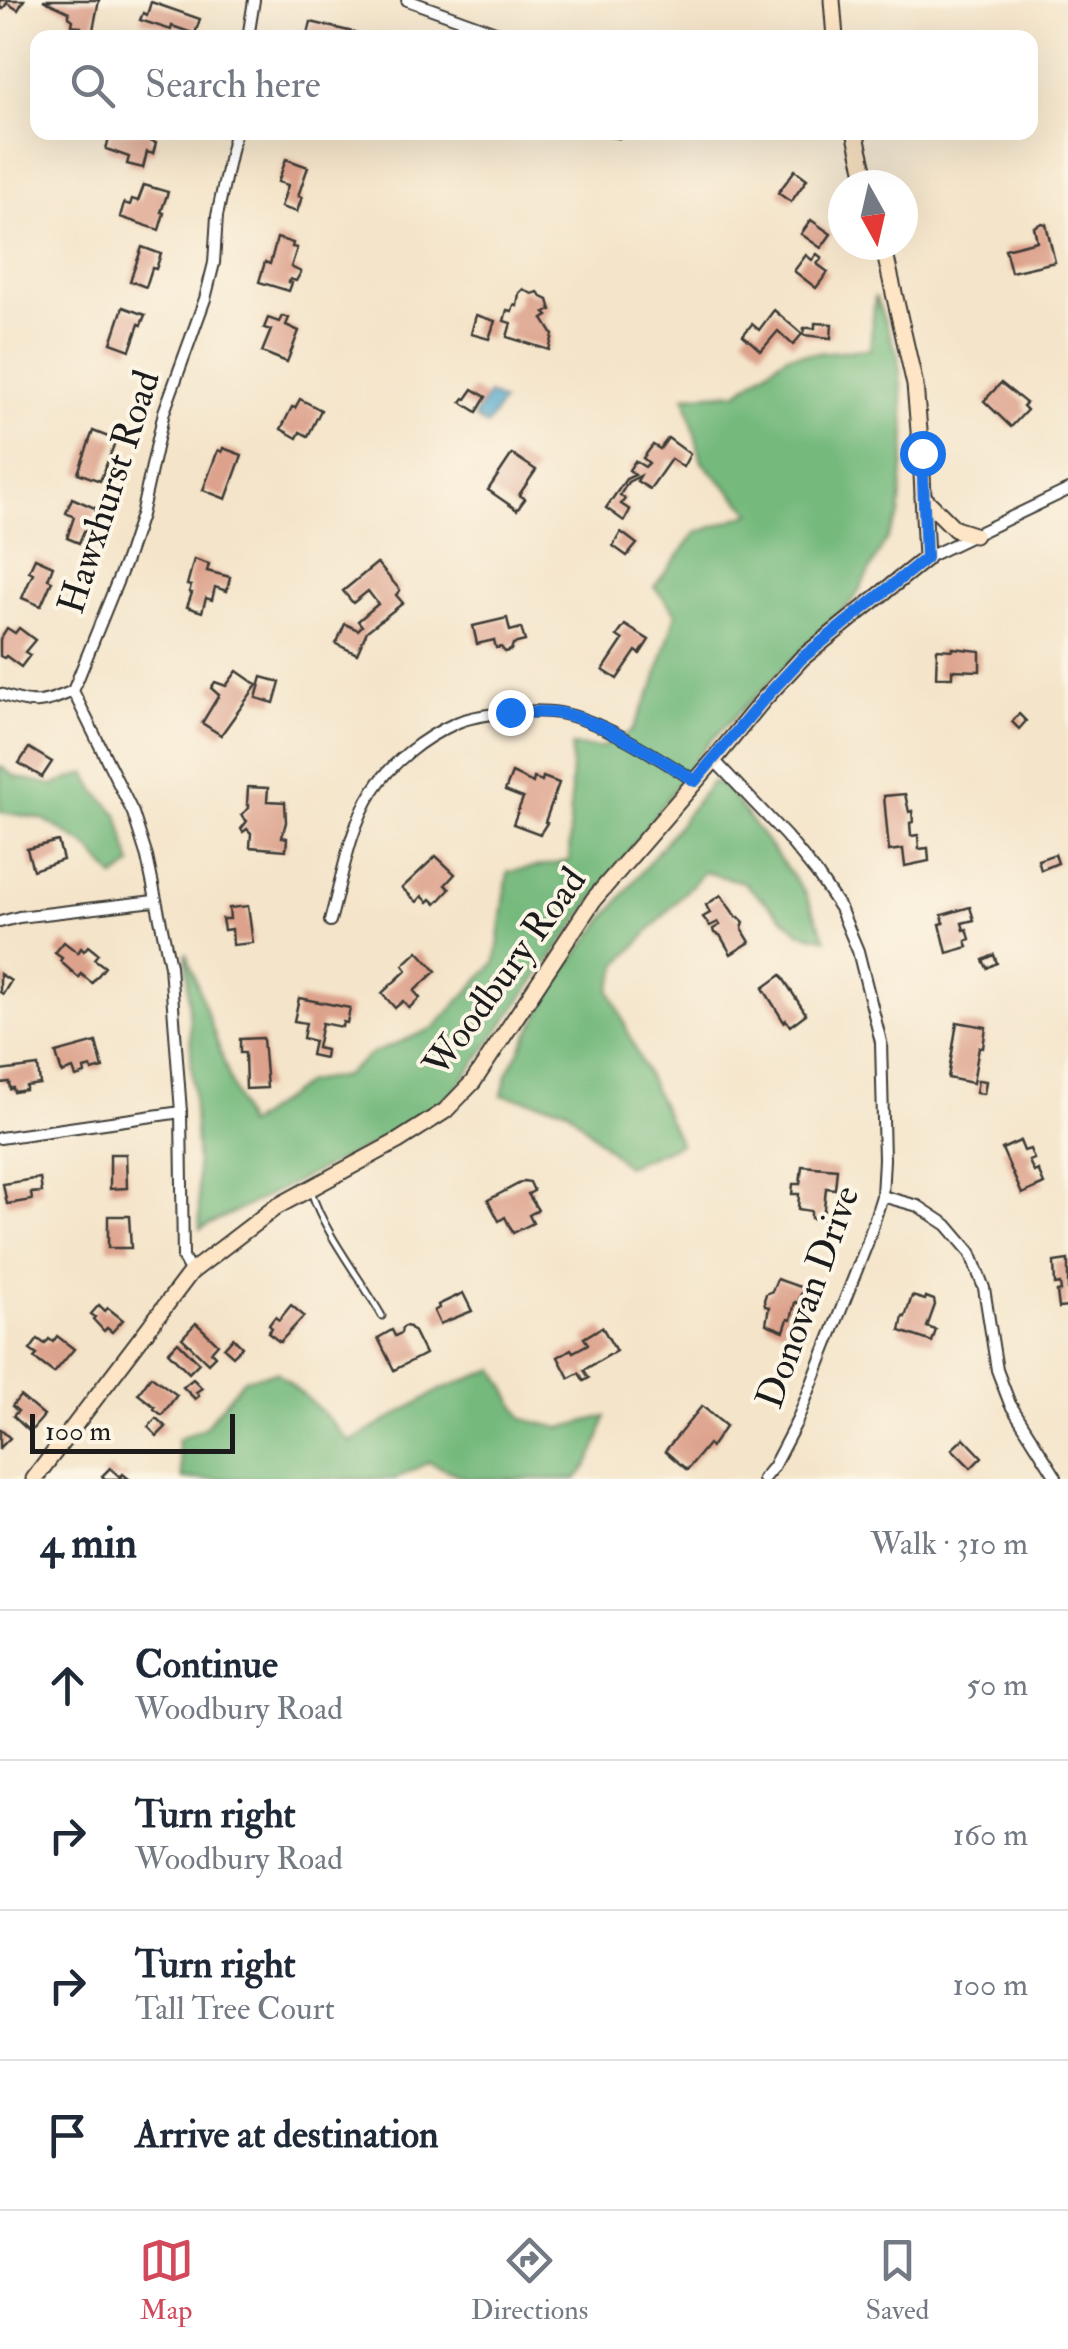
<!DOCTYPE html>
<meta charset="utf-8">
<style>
:root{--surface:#fff;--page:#f2f2f3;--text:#1f2937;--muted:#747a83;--line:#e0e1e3;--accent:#d1495b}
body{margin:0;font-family:"IM FELL Double Pica",serif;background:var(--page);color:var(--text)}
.compass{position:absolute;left:828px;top:170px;width:90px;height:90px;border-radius:50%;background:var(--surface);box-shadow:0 10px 40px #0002;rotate:172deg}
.scale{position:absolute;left:30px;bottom:25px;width:205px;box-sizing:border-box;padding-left:10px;border:5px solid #1c1c1c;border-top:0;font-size:28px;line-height:35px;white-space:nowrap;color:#1c1c1c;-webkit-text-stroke:8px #fcf5e5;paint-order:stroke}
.stop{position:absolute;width:30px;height:30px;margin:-22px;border:8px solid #1a73e8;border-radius:50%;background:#fff}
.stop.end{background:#1a73e8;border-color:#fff;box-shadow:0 2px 10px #0008}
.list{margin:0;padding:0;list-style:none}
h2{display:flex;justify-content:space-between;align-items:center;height:130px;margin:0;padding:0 40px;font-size:42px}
h2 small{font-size:32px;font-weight:400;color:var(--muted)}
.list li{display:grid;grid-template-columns:65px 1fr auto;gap:30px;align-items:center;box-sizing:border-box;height:150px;padding:0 40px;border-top:2px solid var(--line)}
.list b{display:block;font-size:38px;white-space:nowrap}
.list p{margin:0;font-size:32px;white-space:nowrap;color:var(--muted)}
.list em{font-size:32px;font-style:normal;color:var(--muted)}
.icon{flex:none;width:55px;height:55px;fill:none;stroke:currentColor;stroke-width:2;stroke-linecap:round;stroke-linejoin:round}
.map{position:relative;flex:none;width:1068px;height:1479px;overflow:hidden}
.search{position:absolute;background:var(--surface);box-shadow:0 10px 40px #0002;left:30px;right:30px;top:30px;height:110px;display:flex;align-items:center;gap:25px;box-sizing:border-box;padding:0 35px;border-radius:20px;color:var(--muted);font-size:38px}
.sheet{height:730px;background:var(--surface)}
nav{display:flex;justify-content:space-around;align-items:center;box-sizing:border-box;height:140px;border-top:2px solid var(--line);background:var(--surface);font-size:28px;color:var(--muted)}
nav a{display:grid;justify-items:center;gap:5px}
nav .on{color:var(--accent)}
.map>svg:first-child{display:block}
</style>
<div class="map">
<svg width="1068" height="1479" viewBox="0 0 1068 1479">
<rect width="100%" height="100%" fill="#fcf5e5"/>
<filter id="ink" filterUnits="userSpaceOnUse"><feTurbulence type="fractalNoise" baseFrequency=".01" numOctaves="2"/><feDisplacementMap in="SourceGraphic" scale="20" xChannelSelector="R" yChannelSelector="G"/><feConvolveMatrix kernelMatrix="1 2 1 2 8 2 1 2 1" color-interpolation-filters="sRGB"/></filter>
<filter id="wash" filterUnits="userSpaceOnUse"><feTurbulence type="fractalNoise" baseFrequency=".0048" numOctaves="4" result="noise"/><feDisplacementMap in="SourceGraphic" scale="40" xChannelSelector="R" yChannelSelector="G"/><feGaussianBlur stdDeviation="2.25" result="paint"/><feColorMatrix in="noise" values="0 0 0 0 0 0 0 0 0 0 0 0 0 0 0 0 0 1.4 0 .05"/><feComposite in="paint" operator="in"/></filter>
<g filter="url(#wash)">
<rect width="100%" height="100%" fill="#f4e4c9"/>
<!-- forest -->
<g fill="#75b97d" stroke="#486a4c" stroke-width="2.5">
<polygon points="875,296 898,355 906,436 899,516 855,598 706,745 440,1111 200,1229 186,952 246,1126 307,1082 344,1076 371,1054 434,1028 496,961 508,872 569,861 572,746 600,748 632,731 654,685 676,613 654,587 696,533 752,513 702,462 685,396 738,392 787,355 870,349"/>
<polygon points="0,766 16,777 53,785 86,773 95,790 118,815 132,865 115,878 87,846 43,819 0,812"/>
<polygon points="712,782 724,785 805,893 826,939 799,932 743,882 704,872 619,964 610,990 641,1062 680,1144 626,1166 566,1108 502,1095 507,1074 560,976"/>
<path d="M495,1369L523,1419L561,1428L606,1416C600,1439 593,1462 576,1479H467L429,1462L395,1479H183L177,1440L204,1428L244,1379L277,1372L319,1409L350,1442L440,1390Z"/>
</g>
<!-- water -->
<polygon fill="#4ca5c9" stroke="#346072" stroke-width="2.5" points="489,394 502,402 487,426 474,417"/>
<g id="blocks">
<!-- building -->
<g fill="#dda28c">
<polygon points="0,0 24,0 18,10 7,3 3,9 0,7"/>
<polygon points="43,0 99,0 93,30 84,33 81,27 72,25 73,20 69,17 69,12"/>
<polygon points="151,2 200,19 195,34 172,26 171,30 140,20 143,13 147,15"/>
<polygon points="311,22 357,33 356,38 307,38"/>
<polygon points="111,132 152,132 150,141 156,143 153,154 147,152 143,168 127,164 129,157 106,149"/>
<polygon points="596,132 620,132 619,138 595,135"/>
<polygon points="286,159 308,167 298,196 302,197 297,212 281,207 288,185 278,182"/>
<polygon points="795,170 807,179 791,202 778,193"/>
<polygon points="144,185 168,192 161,212 164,213 159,230 120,217 124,203 130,205 132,199 138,201"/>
<polygon points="811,220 831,234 821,248 801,234"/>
<polygon points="1042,223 1046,224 1055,262 1011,272 1005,249 1037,241 1034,227"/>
<polygon points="277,238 293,243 292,247 297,248 291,267 301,272 296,281 290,279 289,282 292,283 289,291 259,282 265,262 270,264"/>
<polygon points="142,247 161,254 156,269 152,268 146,287 130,281"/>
<polygon points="817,254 822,258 817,264 828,272 816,288 794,271 806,255 812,260"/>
<polygon points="523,289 532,294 538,292 542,297 548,300 551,310 545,313 548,316 543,319 553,335 549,350 507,337 511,323 504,321 507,310 512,311 514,305 517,306 519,293"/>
<polygon points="123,307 145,315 141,325 139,324 130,350 111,343"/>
<polygon points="774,310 802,334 793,345 778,331 761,351 743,335 752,324 759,330"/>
<polygon points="476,315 495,321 489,339 471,334"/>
<polygon points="282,316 289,318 286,325 299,331 287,362 262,352 271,330 264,328 268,318 279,322"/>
<polygon points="815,323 832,324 831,338 803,335 804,328 815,328"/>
<polygon points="1001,383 1026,403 1023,406 1027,410 1011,427 984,401"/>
<polygon points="473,389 486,397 477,412 461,402 464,398 466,399"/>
<polygon points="300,399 321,410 308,436 300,432 297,438 281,429 292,407 295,408"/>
<polygon points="93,431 116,440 100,481 78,473"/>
<polygon points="668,438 690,454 683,467 671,459 650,489 637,481 640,476 628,482 620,495 625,499 621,504 630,510 624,521 606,508 626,479 635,475 629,470 635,461 645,467 649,463 643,458 653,445 660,449"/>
<polygon points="223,448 242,455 226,499 203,490 218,450 222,452"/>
<polygon points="512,454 536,470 519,495 525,499 517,510 488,490"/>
<polygon points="72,498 97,509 87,532 84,531 79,543 67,538 74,517 66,513"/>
<polygon points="621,532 637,544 627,556 613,546"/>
<polygon points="35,558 53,566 48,579 52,581 41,606 22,598 33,573 29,571"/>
<polygon points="194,559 209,564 207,571 230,577 227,591 215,587 212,600 206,598 202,612 187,607 192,593 189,592 191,586 187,585"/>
<polygon points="377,563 400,590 396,595 403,603 367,631 357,654 336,644 345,624 358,630 362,626 358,621 378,604 368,591 353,603 343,591"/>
<polygon points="507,618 510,631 521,628 525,641 513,644 511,650 505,652 501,647 496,648 494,640 477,644 473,626"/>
<polygon points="625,625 649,640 640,654 636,651 617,679 603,670 623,640 617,636"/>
<polygon points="7,628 15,633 19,628 35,640 25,652 30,655 21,667 6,656 4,658 0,656 0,639"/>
<polygon points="953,648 980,651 980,671 952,670 952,677 936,677 937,649 953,650"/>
<polygon points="237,671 257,685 221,735 202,723 219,695 211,688 215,682 226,686"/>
<polygon points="262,677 280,682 274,703 256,698"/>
<polygon points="1019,714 1026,721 1019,729 1012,722"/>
<polygon points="29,748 52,762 42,777 19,763"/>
<polygon points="512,773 533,783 534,778 542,781 543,777 559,783 545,822 547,823 540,834 513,824 523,798 505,791"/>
<polygon points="248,787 268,788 267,801 285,802 286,822 282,837 287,838 286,850 250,847 251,833 247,829 243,832 241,829 247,821 241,815 249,808 249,805 247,805"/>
<polygon points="905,794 909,812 912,811 913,822 910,823 911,836 918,835 919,849 928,848 929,861 905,866 903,849 889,851 884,796"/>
<polygon points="58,841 63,860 33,870 27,849"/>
<polygon points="1055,854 1058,863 1041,870 1038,860"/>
<polygon points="436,856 455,874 445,885 450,889 436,904 431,899 428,902 422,896 417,902 402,888"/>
<polygon points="721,895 736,917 739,917 744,922 742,929 750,942 731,954 720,935 714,933 713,929 720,925 718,922 710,926 703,917 710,913 706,905"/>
<polygon points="248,906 253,943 233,945 232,929 224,930 222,919 230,919 229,908"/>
<polygon points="970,907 974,920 962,923 964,930 967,929 970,939 966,941 968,947 947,953 940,924 944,923 942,915"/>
<polygon points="64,942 78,953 81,948 84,951 88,946 98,954 94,959 105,967 92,983 81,974 79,978 60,961 62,958 55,953"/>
<polygon points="418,951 436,971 414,991 420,998 409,1008 403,1001 395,1008 382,993 407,970 403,965"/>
<polygon points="994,955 997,963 987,968 983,960"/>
<polygon points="0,974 11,981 3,994 0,992"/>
<polygon points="781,975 806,1014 790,1026 786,1020 784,1022 763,988"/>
<polygon points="299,998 350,1008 347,1023 343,1022 342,1027 322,1023 317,1048 326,1050 325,1058 311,1055 314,1041 303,1038 306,1023 294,1021"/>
<polygon points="957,1022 986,1027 983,1048 979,1047 973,1083 948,1078"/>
<polygon points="263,1038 267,1088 246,1089 245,1053 240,1053 240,1039"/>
<polygon points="96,1042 103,1068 92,1071 91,1067 84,1069 85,1074 76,1077 73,1069 62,1073 56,1053"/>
<polygon points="38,1066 40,1084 26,1086 26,1090 14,1092 13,1088 10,1089 9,1082 0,1083 0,1071"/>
<polygon points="978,1080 986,1081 984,1094 976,1093"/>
<polygon points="1020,1141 1024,1151 1030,1149 1034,1159 1029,1161 1034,1172 1038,1170 1044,1184 1022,1194 1002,1149"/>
<polygon points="110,1154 126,1154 127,1188 110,1189"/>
<polygon points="802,1166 837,1169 835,1189 826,1188 823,1219 811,1218 811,1211 798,1209 799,1194 792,1194 793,1184 800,1184"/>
<polygon points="40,1178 42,1192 31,1193 32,1200 7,1204 3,1184"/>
<polygon points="524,1181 530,1182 534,1191 528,1194 538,1210 529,1215 533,1223 513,1233 505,1217 499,1221 488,1200"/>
<polygon points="108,1216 129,1216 131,1248 108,1248"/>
<polygon points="1068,1260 1068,1307 1059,1308 1057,1292 1061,1291 1060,1284 1055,1285 1054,1262"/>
<polygon points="777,1279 803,1288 798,1303 795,1302 791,1320 788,1319 784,1331 766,1324 769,1307 765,1306 764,1300 766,1294 772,1291"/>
<polygon points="463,1293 472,1311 440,1324 434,1311 439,1308 438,1305"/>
<polygon points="912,1296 925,1300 926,1297 934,1300 935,1305 927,1327 936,1330 932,1342 900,1331 903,1316 905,1317"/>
<polygon points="99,1305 105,1311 108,1308 123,1320 112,1332 107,1328 104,1331 93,1319 95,1317 91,1314"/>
<polygon points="291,1305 304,1316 280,1342 268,1333 272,1328 269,1325 275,1317 279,1320"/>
<polygon points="196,1323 218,1344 211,1352 215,1356 208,1363 182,1338"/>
<polygon points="405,1326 410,1327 414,1332 425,1354 394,1370 378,1338 392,1330 395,1336 401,1333 402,1328"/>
<polygon points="602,1327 616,1351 584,1370 589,1378 584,1381 579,1373 569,1378 558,1357 571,1349 573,1352 588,1344 584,1338"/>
<polygon points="57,1336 74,1349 54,1373 34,1358 37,1355 30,1350 38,1339 45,1344 49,1339 53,1342"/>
<polygon points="233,1338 242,1347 233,1356 224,1348"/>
<polygon points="178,1342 199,1363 189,1373 168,1352"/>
<polygon points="151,1376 177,1395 162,1415 154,1409 155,1407 138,1394"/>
<polygon points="193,1379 202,1388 196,1392 199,1396 195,1399 183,1387"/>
<polygon points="20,1396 44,1416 30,1432 13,1416 18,1411 12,1406"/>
<polygon points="702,1406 726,1426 711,1447 708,1444 687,1470 665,1451"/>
<polygon points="156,1418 166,1427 157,1436 148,1427"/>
<polygon points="0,1429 10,1438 0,1448"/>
<polygon points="964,1438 982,1457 971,1468 952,1449"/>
<polygon points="110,1468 120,1477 123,1474 129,1479 105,1479 102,1476"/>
</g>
</g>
</g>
<g filter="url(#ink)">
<use href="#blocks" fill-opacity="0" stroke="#3c3a36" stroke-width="2.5"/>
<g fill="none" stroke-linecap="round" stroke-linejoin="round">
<!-- lane casing -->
<g stroke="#3c3a36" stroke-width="9">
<path id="lane" d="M311,1191C324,1233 360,1277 382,1316"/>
</g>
<!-- street casing -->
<g stroke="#3c3a36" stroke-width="14">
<g id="street">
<polyline points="407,0 512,38"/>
<polyline points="248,38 254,0"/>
<polyline points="926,558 1068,490"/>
<path d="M0,694C34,706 40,705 73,691"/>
<polyline points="714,760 786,836 817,874 840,908 858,951 881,1042 884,1159 882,1196 867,1244 797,1421 773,1467 763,1479"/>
<path d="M330,921C342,879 349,829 373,791C391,763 423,738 454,724C475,713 535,709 559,713C602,720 659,758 695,781"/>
<polyline points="0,922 19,917 154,901"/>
<polyline points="0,1138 181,1112"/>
<polyline points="882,1196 918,1206 947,1225 970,1252 984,1288 997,1370 1010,1404 1056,1477"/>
<polyline points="191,1272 183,1258 181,1112 170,966 147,857 133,813 73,691 126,560 141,515 164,412 205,299 214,263 217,216 235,132"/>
</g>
</g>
<!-- secondary casing -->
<g stroke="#3c3a36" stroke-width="19">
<g id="secondary">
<polyline points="832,0 835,38"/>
<polyline points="855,132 868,185"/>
<polyline points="923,497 955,529 974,535"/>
<polyline points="34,1479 191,1272 276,1207 398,1141 445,1111 473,1082 594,899 714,760 764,699 802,658 926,558 921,453 915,385 883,245"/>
</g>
</g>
<!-- lane -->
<use href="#lane" stroke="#fff" stroke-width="5"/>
<!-- street -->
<use href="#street" stroke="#fff" stroke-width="10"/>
<!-- secondary -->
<use href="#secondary" stroke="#fde5c5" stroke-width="15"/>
</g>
</g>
<g fill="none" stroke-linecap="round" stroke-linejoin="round" filter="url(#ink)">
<!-- route -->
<path stroke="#1a73e8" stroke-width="12" d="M510,712C526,713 543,711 559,713C601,720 660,758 695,781L764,699L802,658L926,558L922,453"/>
</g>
<g text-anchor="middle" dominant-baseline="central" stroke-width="8" stroke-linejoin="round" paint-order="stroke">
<!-- street labels -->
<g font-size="38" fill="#1c1c1c" stroke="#fcf5e5">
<text transform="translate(109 492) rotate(-72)">Hawxhurst Road</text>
<text transform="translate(505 972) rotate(-54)">Woodbury Road</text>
<text transform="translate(808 1297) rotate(-70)">Donovan Drive</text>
</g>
</g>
</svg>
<svg class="compass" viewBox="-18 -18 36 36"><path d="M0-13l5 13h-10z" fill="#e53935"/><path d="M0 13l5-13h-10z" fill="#747a83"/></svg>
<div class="scale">100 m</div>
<div class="stop" style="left:922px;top:453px"></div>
<div class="stop end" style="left:510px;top:712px"></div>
<div class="search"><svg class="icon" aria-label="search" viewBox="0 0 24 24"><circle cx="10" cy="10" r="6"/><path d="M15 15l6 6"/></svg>Search here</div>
</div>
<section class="sheet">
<h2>4 min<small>Walk · 310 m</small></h2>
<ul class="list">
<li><svg class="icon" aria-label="ahead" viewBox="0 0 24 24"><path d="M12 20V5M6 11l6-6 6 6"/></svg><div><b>Continue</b><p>Woodbury Road</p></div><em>50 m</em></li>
<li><svg class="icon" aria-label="right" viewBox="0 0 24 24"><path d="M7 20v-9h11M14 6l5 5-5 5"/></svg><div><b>Turn right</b><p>Woodbury Road</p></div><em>160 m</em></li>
<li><svg class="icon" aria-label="right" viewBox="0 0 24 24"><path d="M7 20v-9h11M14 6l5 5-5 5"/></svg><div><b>Turn right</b><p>Tall Tree Court</p></div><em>100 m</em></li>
<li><svg class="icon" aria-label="arrive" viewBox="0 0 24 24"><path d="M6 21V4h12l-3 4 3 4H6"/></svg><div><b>Arrive at destination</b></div></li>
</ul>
</section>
<nav>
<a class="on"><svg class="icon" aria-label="map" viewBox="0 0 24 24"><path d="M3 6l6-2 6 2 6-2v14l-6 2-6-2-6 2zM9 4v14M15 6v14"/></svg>Map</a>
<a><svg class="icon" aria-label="directions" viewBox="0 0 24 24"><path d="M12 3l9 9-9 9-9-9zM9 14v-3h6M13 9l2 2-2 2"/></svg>Directions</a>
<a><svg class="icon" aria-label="saved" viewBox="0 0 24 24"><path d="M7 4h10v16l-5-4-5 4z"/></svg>Saved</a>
</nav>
